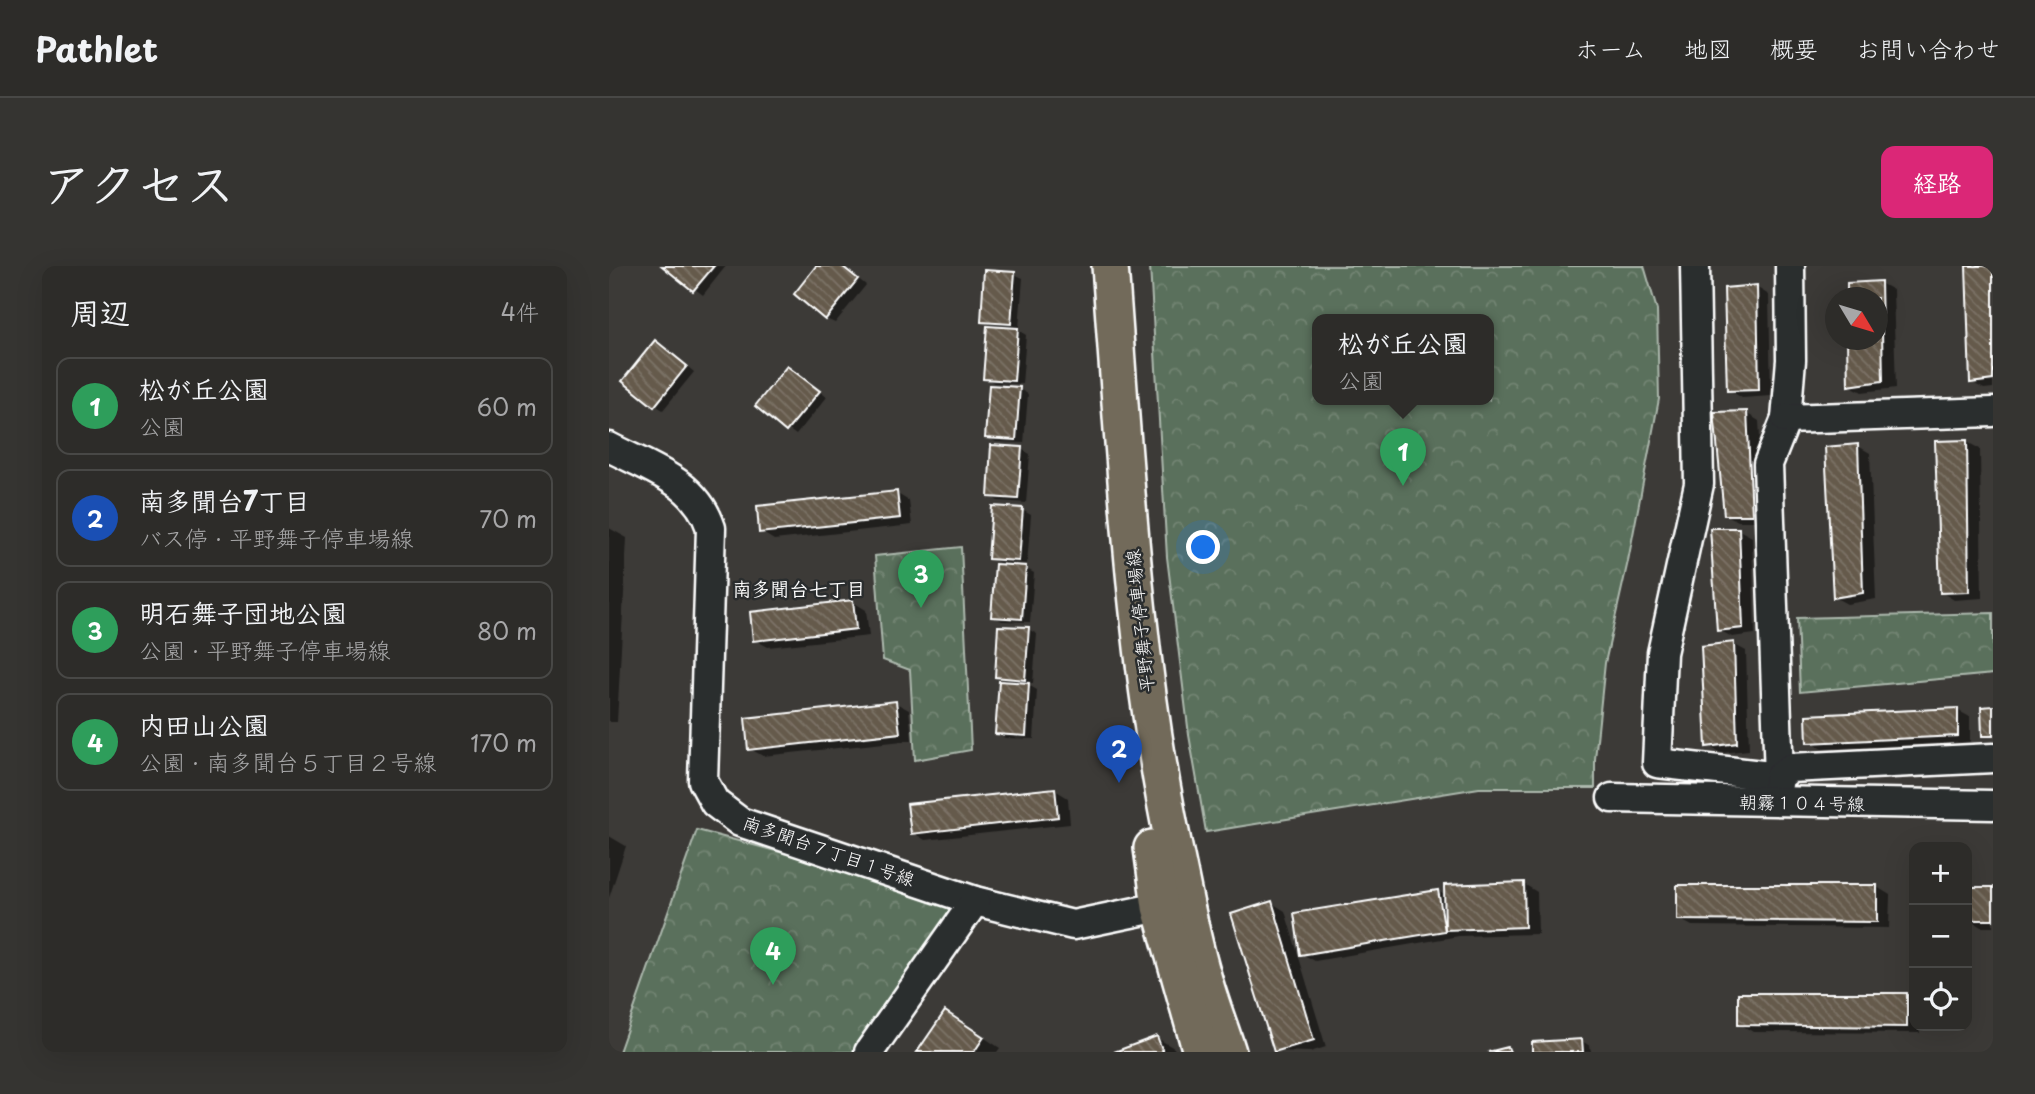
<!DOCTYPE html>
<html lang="ja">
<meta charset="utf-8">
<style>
:root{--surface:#2d2c29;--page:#353431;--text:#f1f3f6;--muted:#a7a7a8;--line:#484846;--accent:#db2777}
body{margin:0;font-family:"Playpen Sans","Klee One",sans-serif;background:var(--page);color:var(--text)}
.controls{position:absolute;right:21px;bottom:21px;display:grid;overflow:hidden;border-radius:14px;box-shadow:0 7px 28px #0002}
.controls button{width:63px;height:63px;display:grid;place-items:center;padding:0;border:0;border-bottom:2px solid var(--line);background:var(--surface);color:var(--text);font:35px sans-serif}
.compass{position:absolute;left:1216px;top:21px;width:63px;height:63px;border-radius:50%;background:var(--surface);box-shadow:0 7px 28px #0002;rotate:128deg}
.you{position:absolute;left:595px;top:282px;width:24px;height:24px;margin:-18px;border:5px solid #fff;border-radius:50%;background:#1a73e8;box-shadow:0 0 0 10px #1a73e833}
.badge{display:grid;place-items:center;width:46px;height:46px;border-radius:50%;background:var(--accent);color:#fff;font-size:23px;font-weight:700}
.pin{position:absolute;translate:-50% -58px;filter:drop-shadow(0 2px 4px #0008)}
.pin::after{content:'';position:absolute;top:37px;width:24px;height:21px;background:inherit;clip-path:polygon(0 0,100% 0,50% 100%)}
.popup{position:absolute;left:703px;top:48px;width:182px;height:91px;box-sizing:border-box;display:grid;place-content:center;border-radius:14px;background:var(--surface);filter:drop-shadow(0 2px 5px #0005);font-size:23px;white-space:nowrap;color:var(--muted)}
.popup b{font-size:26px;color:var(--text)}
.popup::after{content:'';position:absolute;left:50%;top:100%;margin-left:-14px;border:14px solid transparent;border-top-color:var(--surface)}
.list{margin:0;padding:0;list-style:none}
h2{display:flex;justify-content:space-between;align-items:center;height:91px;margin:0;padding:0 28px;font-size:30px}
h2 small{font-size:23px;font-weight:400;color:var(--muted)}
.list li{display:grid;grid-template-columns:46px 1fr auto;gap:21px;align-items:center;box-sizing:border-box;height:98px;margin:0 14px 14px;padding:0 14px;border:2px solid var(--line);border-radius:14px}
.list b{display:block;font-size:26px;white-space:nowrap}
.list p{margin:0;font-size:23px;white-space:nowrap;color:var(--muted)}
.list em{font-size:23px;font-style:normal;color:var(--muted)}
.icon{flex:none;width:38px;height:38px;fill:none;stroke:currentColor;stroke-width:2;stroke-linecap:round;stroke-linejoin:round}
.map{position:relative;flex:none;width:1384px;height:786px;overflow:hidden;border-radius:14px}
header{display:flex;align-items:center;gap:42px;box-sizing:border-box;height:98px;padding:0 35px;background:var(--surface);border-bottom:2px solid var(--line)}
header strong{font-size:33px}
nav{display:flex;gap:38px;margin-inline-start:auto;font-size:24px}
.intro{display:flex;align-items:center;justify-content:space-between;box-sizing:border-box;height:168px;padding:0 42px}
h1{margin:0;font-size:49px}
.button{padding:18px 32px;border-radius:14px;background:var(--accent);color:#fff;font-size:24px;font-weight:700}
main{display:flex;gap:42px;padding:0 42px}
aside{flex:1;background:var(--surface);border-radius:14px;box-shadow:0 7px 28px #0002}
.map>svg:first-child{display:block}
</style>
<header>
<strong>Pathlet</strong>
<nav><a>ホーム</a><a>地図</a><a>概要</a><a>お問い合わせ</a></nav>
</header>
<div class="intro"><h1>アクセス</h1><a class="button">経路</a></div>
<main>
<aside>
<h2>周辺<small>4件</small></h2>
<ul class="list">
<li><span class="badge" style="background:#2e9e5b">1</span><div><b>松が丘公園</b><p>公園</p></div><em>60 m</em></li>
<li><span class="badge" style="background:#1a4fb4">2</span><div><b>南多聞台7丁目</b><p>バス停 · 平野舞子停車場線</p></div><em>70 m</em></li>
<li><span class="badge" style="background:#2e9e5b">3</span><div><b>明石舞子団地公園</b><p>公園 · 平野舞子停車場線</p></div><em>80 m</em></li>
<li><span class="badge" style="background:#2e9e5b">4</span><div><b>内田山公園</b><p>公園 · 南多聞台５丁目２号線</p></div><em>170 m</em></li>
</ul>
</aside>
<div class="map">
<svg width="1384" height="786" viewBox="0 0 1384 786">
<defs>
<pattern id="park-crowns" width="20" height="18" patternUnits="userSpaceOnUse" patternTransform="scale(1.75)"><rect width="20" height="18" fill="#5a705b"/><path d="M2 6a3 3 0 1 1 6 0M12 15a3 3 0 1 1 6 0" fill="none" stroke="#738574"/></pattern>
<pattern id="building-back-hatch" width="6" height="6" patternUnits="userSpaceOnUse" patternTransform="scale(1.75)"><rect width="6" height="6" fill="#655a4c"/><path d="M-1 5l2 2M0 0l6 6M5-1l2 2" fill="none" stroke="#7c7367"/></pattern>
</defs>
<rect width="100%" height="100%" fill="#3c3a37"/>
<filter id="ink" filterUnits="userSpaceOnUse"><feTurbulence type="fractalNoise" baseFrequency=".0143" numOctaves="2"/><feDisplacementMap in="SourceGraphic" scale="14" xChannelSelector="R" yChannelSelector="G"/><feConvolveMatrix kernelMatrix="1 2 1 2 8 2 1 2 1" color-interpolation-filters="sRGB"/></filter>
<g filter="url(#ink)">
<!-- park -->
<g fill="url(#park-crowns)" stroke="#acb8ad" stroke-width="2" fill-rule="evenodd">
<path d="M541,0H1035L1048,44L1050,133L1019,295L996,397L986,493V522H870L597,566L580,469L558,291ZM708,54H880V134H708Z"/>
<polygon points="352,281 362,484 306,494 301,404 274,394 266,290"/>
<polygon points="1384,347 1384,408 1191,426 1188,352"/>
<polygon points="88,564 335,630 342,651 248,786 10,786"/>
</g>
<!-- shadow -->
<g fill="#0007">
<polygon points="56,0 117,0 94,29"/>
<polygon points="210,0 233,0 257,19 226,57 217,53"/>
<polygon points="1358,0 1384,0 1384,122 1375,123 1362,116"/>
<polygon points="405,8 414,12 410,62 404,61 417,69 413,118 385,117 376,112 387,63 374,55"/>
<polygon points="1271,17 1284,24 1287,122 1253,126 1240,119 1240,74 1268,74"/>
<polygon points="1147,21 1160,29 1162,130 1133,132 1120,124"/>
<polygon points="55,81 85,106 54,144 46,139"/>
<polygon points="179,102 218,131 187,169 148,140"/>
<polygon points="410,123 419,128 415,177 387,176 378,171"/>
<polygon points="1137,147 1150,155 1156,255 1129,255 1116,248"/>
<polygon points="1358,176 1371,183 1373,332 1345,334 1332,326"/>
<polygon points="1249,180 1261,187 1267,333 1238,338 1225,331"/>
<polygon points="412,183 421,188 417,237 389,235 381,230"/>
<polygon points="287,227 300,235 303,259 165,274 152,266"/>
<polygon points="413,244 422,249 418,298 390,297 381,292"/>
<polygon points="0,262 18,272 8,456 0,456"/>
<polygon points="1130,264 1143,271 1146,368 1123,371 1110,364"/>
<polygon points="416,302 425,307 421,356 393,355 384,350"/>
<polygon points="244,336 257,344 260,370 159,381 146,374"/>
<polygon points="419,363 428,368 424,417 416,417 428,424 425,473 396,472 388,467 400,418 387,410"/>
<polygon points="1124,378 1137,385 1140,484 1112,487 1099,480"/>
<polygon points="287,437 300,444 303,474 154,490 141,483"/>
<polygon points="1348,444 1361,451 1361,476 1213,483 1200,476"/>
<polygon points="446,524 459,532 461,558 316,574 303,566"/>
<polygon points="0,570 17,580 0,632"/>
<polygon points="915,618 928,626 929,668 850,670 706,695 693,688 829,625 837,630"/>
<polygon points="1268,621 1281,629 1280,662 1083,660 1070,653"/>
<polygon points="1384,623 1384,661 1372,661 1359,653"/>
<polygon points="663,637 676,645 717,781 701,786 665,785"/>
<polygon points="1297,729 1305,733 1305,760 1310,760 1311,767 1144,766 1131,758"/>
<polygon points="353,757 391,782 388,786 310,786"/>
<polygon points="548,772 565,782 567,786 509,786"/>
<polygon points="973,775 981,780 982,786 925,786"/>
</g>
<!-- building -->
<g fill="url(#building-back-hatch)" stroke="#fff" stroke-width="2">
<polygon points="53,0 105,0 84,25"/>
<polygon points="207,0 233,0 249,13 216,54 185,28"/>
<polygon points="1357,0 1384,0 1384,114 1361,117"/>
<polygon points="375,4 406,6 402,58 372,56"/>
<polygon points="1272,15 1274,115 1239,120 1238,74 1268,74 1268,32 1238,32 1238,17"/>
<polygon points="1148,19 1150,124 1118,125 1115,22"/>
<polygon points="378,60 409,62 405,115 374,113"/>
<polygon points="46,74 78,100 45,141 13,115"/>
<polygon points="178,100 211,125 177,166 146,140"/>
<polygon points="380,119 411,121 407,174 376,172"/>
<polygon points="1138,145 1143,249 1115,249 1105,146"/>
<polygon points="1358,174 1360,326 1331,327 1326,175"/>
<polygon points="1249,178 1254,327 1224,332 1216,181"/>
<polygon points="382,179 413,181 409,233 379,231"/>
<polygon points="288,225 291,252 150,267 148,240"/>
<polygon points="383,240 414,242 410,295 379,293"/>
<polygon points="1101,262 1130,262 1134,362 1108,365"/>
<polygon points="386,298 417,300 413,353 382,351"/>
<polygon points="244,334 247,363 144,375 141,346"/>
<polygon points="389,360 420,361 416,414 386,411"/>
<polygon points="1125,376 1128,477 1097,481 1092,380"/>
<polygon points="390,415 420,417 417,470 386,468"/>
<polygon points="287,435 291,467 139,484 136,452"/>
<polygon points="1384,440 1384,470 1373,470 1372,441"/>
<polygon points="1349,442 1349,470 1198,477 1197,449"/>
<polygon points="446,522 449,551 302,568 298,538"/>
<polygon points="915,616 916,661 836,664 835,619"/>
<polygon points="1068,619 1268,619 1268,656 1068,654"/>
<rect x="1358" y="621" width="26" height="33"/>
<polygon points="829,624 836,665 691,689 685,647"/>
<polygon points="663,635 705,774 665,786 622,648"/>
<polygon points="1129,727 1298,727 1298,761 1129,759"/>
<polygon points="336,745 375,771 365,786 308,786"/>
<polygon points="548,770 554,786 505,786"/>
<polygon points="973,773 974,786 923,786 923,776"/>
<polygon points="899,781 901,786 879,786"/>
</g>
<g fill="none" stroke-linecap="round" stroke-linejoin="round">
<!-- minor casing -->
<g stroke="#fff" stroke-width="33">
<g id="minor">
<polyline points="1086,0 1090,218 1053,387 1048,497 1170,511 1159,198 1177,153 1182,94 1181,0"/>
<polyline points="1177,153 1384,146"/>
<path d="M0,181C40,202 87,215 102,262L94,515L106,537L131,556L366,635L464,659L551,641L569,633"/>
<polyline points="1168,525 1170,511 1181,502 1384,492"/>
<polyline points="1003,532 1384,539"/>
<polyline points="260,786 366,635"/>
</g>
</g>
<!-- major casing -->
<g stroke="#fff" stroke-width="40">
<g id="major">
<path d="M501,0C516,196 525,393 566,586C575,627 582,670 594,710C601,736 611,761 619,786"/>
<polyline points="543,582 551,641 592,786"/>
</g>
</g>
<!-- minor -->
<use href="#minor" stroke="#2a2d2e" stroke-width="28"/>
<!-- major -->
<use href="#major" stroke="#726b5a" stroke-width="35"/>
</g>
</g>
<g text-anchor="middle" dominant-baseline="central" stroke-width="5" stroke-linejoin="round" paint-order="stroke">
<!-- street labels -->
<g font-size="18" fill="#fff" stroke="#2a2d2e">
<text transform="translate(530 355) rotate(-96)">平野舞子停車場線</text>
<text transform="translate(1193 536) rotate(1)">朝霧１０４号線</text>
<text transform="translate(220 584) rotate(19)">南多聞台７丁目１号線</text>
</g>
<!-- neighbourhood labels -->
<g font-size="19" font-weight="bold" fill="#fff" stroke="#2a2d2e">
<text x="190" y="322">南多聞台七丁目</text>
</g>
</g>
</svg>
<div class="controls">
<button>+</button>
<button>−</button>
<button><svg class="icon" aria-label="locate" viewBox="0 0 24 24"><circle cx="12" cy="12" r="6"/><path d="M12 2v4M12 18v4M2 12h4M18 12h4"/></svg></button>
</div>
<svg class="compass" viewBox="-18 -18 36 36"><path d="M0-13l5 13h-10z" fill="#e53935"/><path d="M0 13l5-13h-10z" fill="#a7a7a8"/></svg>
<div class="you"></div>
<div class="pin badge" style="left:794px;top:220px;background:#2e9e5b">1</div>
<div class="popup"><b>松が丘公園</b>公園</div>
<div class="pin badge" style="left:510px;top:517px;background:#1a4fb4">2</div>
<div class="pin badge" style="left:312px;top:342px;background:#2e9e5b">3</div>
<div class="pin badge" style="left:164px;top:719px;background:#2e9e5b">4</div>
</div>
</main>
